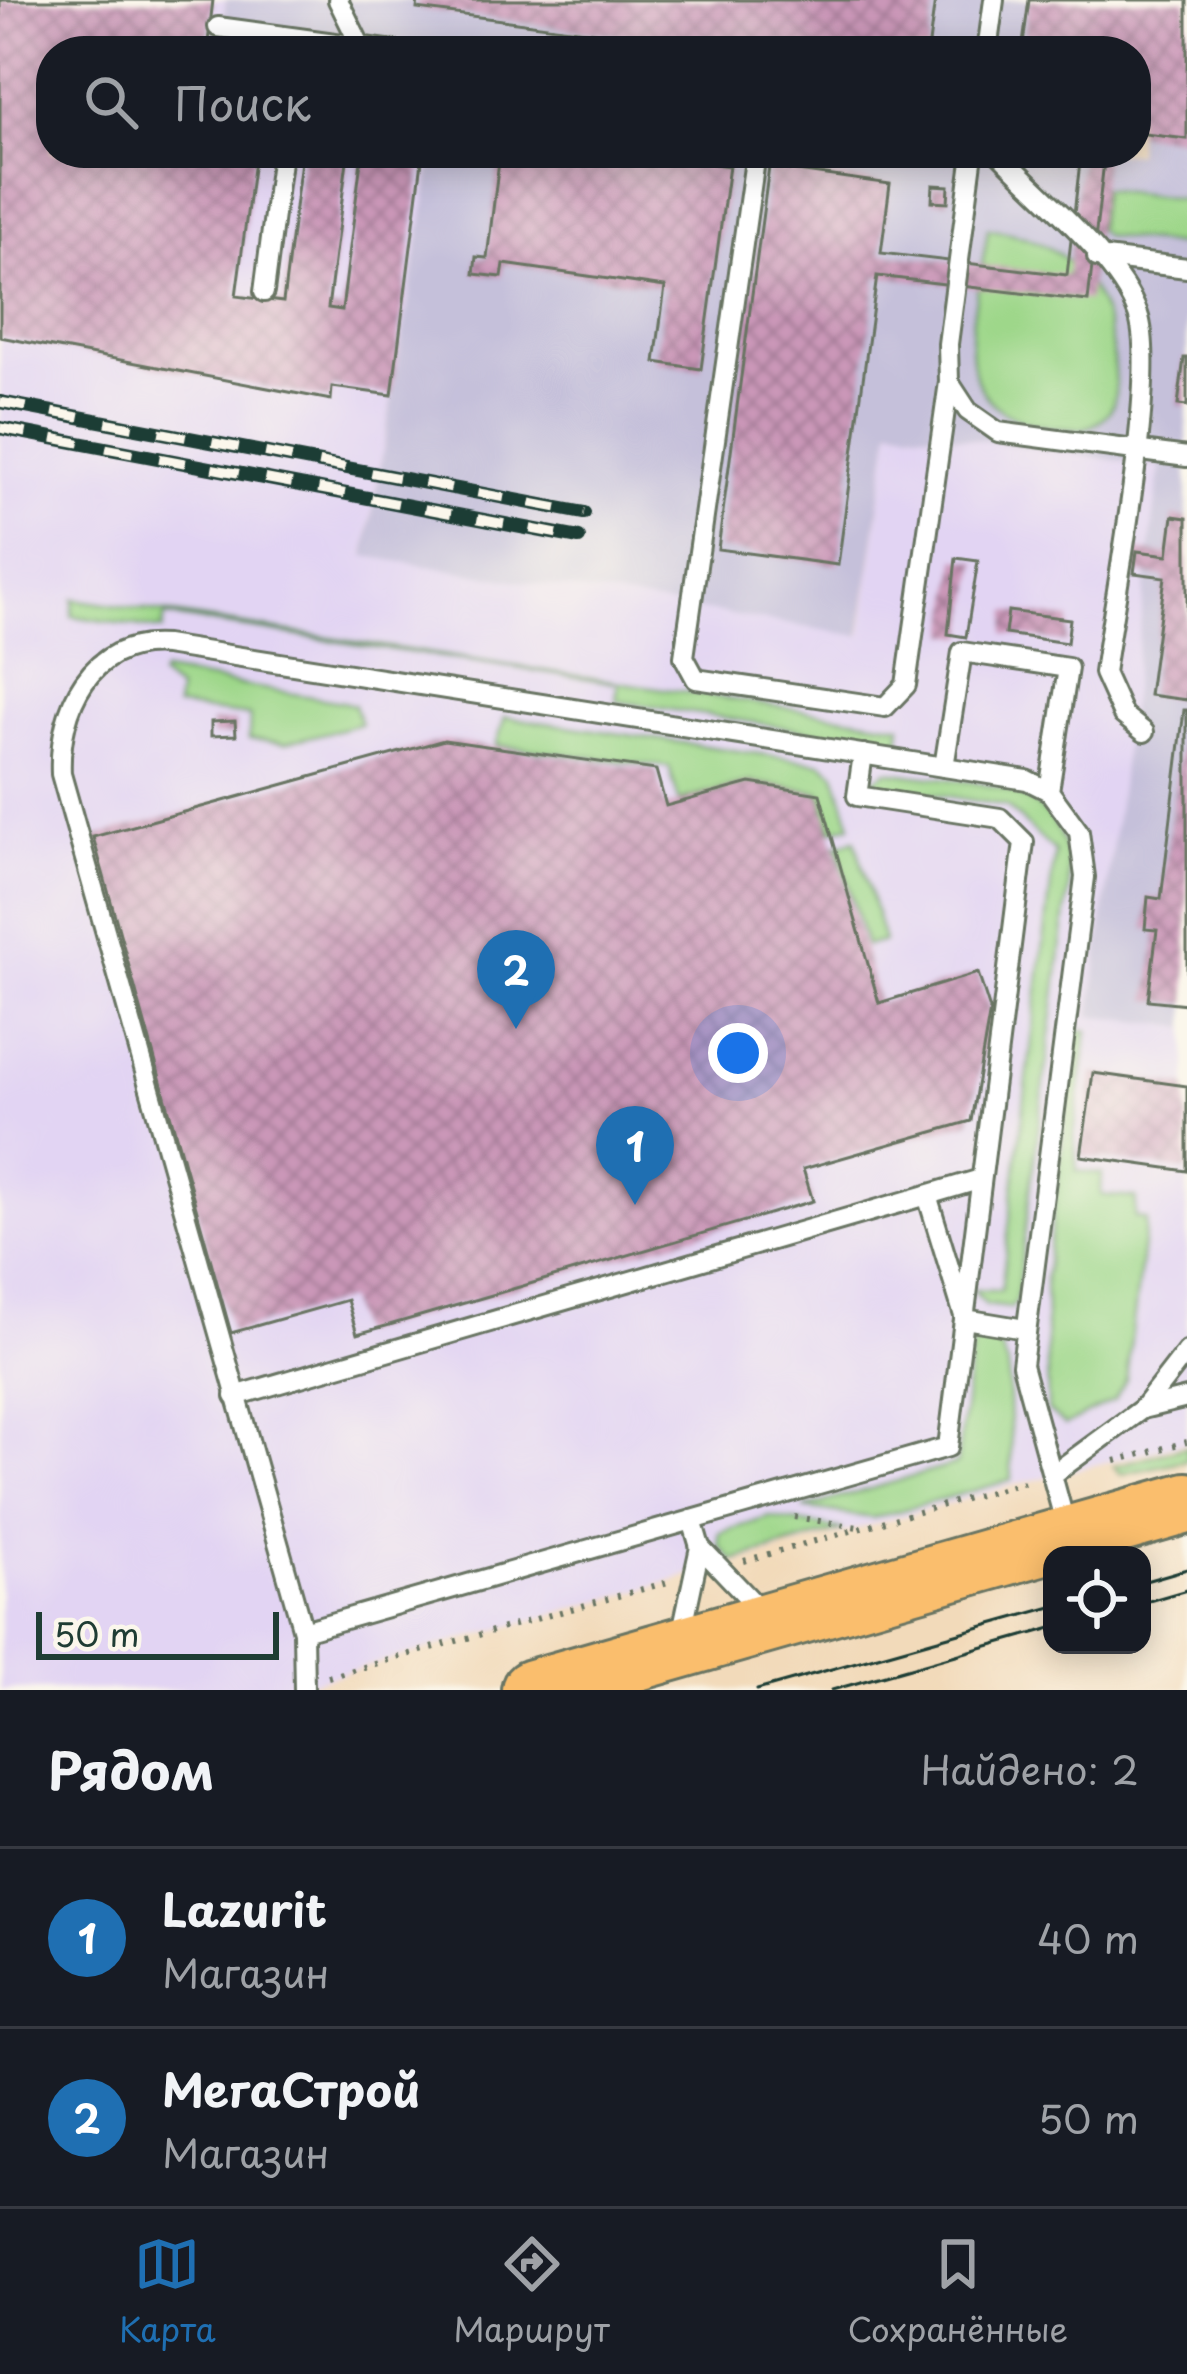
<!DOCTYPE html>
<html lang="ru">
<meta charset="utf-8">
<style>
:root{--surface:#171b24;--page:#20242c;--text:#f1f3f6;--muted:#9ea1a6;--line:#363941;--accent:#1f6fb2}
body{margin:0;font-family:"Playpen Sans",sans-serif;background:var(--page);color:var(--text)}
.controls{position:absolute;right:36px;bottom:36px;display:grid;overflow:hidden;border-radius:24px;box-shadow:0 6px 30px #0003}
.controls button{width:108px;height:108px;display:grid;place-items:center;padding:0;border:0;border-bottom:3px solid var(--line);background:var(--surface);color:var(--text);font:60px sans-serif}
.scale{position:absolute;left:36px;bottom:30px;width:243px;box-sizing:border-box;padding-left:12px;border:6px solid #1f3d34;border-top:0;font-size:33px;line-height:42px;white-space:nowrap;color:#1f3d34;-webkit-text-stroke:9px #fbf7ec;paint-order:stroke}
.you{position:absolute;left:738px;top:1053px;width:42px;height:42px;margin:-30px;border:9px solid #fff;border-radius:50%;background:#1a73e8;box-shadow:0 0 0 18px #1a73e833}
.badge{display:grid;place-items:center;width:78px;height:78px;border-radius:50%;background:var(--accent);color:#fff;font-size:39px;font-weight:700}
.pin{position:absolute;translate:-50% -99px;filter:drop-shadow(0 3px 6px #0008)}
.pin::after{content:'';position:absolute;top:63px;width:42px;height:36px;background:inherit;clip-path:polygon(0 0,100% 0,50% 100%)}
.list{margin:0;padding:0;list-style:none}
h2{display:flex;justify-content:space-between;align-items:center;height:156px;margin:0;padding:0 48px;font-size:51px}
h2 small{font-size:39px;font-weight:400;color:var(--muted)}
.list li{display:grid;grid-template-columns:78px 1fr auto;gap:36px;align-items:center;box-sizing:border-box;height:180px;padding:0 48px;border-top:3px solid var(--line)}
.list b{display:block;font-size:45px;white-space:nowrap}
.list p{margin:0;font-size:39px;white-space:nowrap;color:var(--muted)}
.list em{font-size:39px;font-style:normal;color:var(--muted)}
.icon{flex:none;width:66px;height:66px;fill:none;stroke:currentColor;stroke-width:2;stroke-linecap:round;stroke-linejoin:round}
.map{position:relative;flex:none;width:1187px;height:1690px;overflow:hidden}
.search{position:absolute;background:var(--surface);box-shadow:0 6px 30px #0003;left:36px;right:36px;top:36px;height:132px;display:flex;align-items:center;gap:30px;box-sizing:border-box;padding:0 42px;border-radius:48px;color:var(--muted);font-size:45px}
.sheet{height:516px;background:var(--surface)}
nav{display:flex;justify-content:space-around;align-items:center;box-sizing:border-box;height:168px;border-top:3px solid var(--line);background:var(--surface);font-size:33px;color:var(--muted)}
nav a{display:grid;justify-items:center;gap:6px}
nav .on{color:var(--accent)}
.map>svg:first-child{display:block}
</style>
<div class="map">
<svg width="1187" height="1690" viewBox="0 0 1187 1690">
<defs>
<pattern id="building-cross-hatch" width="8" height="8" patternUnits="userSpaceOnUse" patternTransform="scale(3)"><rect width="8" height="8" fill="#ca97b8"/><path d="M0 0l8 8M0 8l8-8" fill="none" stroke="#a37c96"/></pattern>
</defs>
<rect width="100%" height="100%" fill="#fbf7ec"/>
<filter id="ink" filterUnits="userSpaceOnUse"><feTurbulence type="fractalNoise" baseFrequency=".00833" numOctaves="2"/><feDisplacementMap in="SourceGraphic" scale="24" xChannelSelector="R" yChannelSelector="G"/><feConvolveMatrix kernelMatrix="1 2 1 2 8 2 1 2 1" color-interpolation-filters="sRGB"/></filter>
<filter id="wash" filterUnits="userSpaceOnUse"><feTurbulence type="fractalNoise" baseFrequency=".004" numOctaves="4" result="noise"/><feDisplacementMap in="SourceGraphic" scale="48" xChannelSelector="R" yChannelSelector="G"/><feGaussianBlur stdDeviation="2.7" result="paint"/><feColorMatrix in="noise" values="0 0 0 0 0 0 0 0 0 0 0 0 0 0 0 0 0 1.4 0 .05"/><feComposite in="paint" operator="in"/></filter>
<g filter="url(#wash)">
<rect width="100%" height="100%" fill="#f2daba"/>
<!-- built -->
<polygon fill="#e2d4f3" points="0,0 226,0 222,29 367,51 51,51 51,153 434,153 365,555 861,635 891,427 1161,467 1091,1015 1187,1027 1187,1442 1014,1485 283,1690 0,1690"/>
<!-- industrial -->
<polygon fill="#c5c0da" points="226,0 1187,0 1187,1027 1091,1016 1160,467 891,427 860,636 365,556 434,153 1136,153 1136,51 367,51 222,30"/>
<!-- green -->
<g fill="#9ed78a" stroke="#5e8a5f" stroke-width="3">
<polygon points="1102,189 1187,200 1187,246 1104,236 1097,229"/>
<path d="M988,229C1068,239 1110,289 1114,369C1115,384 1118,401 1108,413C1091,433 1074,430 1050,427C934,410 977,312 988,229Z"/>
<polygon points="74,599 901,725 899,745 616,701 618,683 165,616 162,630 72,616"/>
<polygon points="163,672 342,702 354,705 361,724 285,743 249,739 250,716 176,707 178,691 160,677"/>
<polygon points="505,717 822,763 835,773 851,825 832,830 821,792 750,782 679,801 669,767 496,745"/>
<path d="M887,771C973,785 1072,774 1069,889L1016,1302L1011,1308L986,1305L973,1290L1001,1291L1055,852L1006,806L869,783Z"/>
<polygon points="855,840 884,941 866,946 837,845"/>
<polygon points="1077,1029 1088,1031 1074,1136 1077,1171 1102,1174 1101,1195 1136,1198 1135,1217 1146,1220 1126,1380 1114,1400 1065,1425 1048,1411 1045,1278"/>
<polygon points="983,1334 997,1339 1008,1368 1012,1480 873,1518 804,1508 957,1464 972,1345"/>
<polygon points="1187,1446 1187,1460 1121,1474 1114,1466"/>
<polygon points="770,1517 843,1530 733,1561 719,1545 719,1533"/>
</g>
<g id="blocks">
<!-- building -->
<g fill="url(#building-cross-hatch)">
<polygon points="0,0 213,0 207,51 51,51 51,153 255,153 236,296 283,302 302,153 348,153 328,308 342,310 362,153 423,153 392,395 332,387 331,400 0,337"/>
<polygon points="418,0 935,0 928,51 740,51 417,9"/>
<polygon points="1029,0 1187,0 1187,139 1136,133 1136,51 1022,51"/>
<polygon points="500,153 635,153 729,166 701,369 655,362 665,287 504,264 502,277 474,274 476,257 487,258"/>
<polygon points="1081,153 1105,153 1088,301 877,276 838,565 718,549 769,167 890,184 881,253 1067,275"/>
<polygon points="933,185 949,186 948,202 932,201"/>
<polygon points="1184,358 1187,358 1187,406 1178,405"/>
<polygon points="1173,516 1187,518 1187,700 1149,695 1165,577 1134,573 1137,551 1168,555"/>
<polygon points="956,558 978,561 966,637 948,634"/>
<polygon points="1008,611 1070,619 1067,643 1005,634"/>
<polygon points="1184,710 1187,710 1187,1004 1148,1000 1157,930 1145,929 1148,897 1161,899"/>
<polygon points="235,721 236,735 211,736 211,722"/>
<polygon points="444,740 656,770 666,806 750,783 820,794 879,1003 978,973 990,1010 971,1121 803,1169 813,1201 386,1326 357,1334 347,1300 231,1333 93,837"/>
<polygon points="1093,1073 1187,1086 1187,1171 1081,1156"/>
</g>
</g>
</g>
<g filter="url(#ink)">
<use href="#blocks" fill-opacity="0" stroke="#697463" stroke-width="3"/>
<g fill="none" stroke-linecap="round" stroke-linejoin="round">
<!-- lane casing -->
<g stroke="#697463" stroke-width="24">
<g id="lane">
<polyline points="338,0 361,47"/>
<polyline points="218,27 394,51"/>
<polyline points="987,51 994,0"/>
<polyline points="756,153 684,657 696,679 885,707 906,685 949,382"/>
<polyline points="973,153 948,344 949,382 968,411 998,432 1187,457"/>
<path d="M999,153C1039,195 1119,260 1138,314C1159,374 1114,598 1104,673L1123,715L1144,732"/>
<polyline points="1097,257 1187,268"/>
<polyline points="264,292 282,153"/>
<polyline points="944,767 1027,780 1049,791"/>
<polyline points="927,1195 981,1179"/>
<polyline points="235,1396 927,1195 965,1319 1025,1329"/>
<polyline points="1142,1409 1187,1398"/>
<polyline points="1052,1475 1142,1409 1187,1351"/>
<polyline points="692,1520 700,1547 764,1614"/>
<polyline points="303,1631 948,1447 1024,842 1000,818 857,796 863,754"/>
<polyline points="681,1636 700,1547"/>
<path d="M304,1690L303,1631L61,774C58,708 91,639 165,645L944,767L962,652L1068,668L1049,791L1079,832L1085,877L1022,1365L1067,1530"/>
</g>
</g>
<!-- primary casing -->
<g stroke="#697463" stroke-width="66">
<polyline id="primary" points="532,1690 1187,1503"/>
</g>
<!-- path -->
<g stroke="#697463" stroke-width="6" stroke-dasharray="3 9" stroke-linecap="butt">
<polyline points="1115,1461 1187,1442"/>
<polyline points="794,1517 858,1527"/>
<polyline points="744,1561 1032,1480"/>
<polyline points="328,1677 668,1582"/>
</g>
<!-- lane -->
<use href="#lane" stroke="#fff" stroke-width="18"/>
<!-- primary -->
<use href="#primary" stroke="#fabe6d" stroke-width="60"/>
<!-- tram -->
<g stroke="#1f3d34" stroke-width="3">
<polyline points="1142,1582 1187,1569"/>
<polyline points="1142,1603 1187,1590"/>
<polyline points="757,1690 1052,1607"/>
<polyline points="832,1690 1052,1628"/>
</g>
<!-- rail casing -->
<g stroke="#1f3d34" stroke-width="14">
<g id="rail">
<polyline points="0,402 584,513"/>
<polyline points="0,428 579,538"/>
</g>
</g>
<!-- rail -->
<use href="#rail" stroke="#fbf7ec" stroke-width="9" stroke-dasharray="27" stroke-linecap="butt"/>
</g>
</g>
</svg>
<div class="controls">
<button><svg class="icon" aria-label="locate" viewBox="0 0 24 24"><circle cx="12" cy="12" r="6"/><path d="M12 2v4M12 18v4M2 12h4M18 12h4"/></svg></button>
</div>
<div class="scale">50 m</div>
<div class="you"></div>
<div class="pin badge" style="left:635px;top:1205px">1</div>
<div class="pin badge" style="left:516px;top:1029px">2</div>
<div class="search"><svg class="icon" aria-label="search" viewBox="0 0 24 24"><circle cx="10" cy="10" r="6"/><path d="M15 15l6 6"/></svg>Поиск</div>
</div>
<section class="sheet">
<h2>Рядом<small>Найдено: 2</small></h2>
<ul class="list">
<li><span class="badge">1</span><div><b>Lazurit</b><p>Магазин</p></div><em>40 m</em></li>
<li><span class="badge">2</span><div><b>МегаСтрой</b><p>Магазин</p></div><em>50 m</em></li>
</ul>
</section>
<nav>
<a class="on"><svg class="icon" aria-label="map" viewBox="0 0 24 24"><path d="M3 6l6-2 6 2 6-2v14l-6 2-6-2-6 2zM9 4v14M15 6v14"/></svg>Карта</a>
<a><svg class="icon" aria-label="directions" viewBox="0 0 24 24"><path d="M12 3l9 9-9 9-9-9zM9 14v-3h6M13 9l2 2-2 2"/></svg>Маршрут</a>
<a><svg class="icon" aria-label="saved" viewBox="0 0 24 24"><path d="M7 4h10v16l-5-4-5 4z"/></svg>Сохранённые</a>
</nav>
